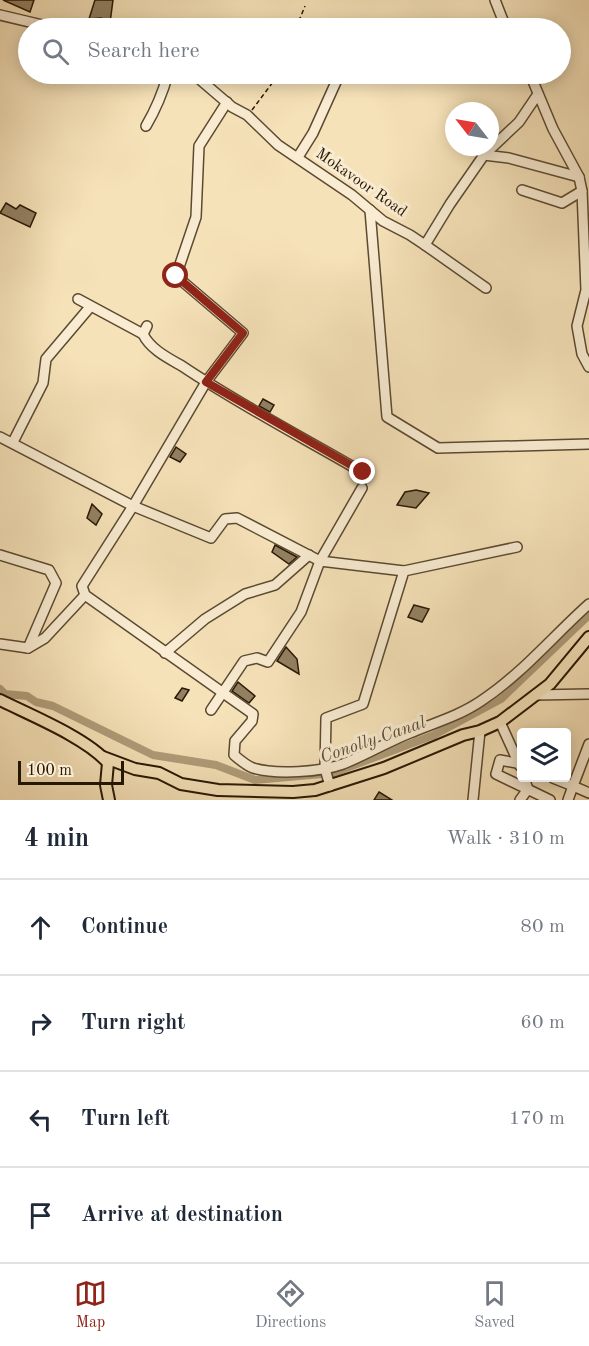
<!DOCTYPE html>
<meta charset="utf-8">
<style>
:root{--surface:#fff;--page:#f2f2f3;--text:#1f2937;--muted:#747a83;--line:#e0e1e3;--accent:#8f2418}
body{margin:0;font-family:"Old Standard TT",serif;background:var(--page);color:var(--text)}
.controls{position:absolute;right:18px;bottom:18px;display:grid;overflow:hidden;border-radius:6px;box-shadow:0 3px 15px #0003}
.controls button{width:54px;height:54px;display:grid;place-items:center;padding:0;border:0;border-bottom:2px solid var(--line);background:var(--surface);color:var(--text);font:30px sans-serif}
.compass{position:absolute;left:445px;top:102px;width:54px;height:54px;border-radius:50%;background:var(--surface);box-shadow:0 3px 15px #0003;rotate:301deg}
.scale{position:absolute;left:18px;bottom:15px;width:106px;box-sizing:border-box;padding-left:6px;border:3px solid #271804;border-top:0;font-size:16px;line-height:21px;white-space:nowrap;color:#271804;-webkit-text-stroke:4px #f9ecd2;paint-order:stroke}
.stop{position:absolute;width:18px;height:18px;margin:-14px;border:4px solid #8f2418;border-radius:50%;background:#fff}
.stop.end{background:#8f2418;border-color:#fff;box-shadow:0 2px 6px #0008}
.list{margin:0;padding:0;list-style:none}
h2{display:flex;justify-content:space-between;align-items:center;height:78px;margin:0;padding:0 24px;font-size:26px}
h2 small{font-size:20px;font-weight:400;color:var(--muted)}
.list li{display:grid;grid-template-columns:39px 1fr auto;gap:18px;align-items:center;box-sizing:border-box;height:96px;padding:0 24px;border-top:2px solid var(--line)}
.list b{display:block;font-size:22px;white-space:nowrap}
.list em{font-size:20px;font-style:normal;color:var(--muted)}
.icon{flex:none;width:33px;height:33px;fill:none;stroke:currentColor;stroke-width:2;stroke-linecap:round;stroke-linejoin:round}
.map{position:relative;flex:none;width:589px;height:800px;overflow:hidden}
.search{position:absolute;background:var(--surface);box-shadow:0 3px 15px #0003;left:18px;right:18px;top:18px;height:66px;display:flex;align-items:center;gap:15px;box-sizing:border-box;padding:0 21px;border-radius:33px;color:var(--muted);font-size:22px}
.sheet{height:462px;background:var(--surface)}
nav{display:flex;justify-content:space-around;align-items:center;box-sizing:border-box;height:84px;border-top:2px solid var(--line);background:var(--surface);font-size:16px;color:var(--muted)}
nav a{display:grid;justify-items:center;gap:3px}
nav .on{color:var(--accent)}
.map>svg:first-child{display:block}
</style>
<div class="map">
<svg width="589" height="800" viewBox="0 0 589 800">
<rect width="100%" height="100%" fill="#f6e2b9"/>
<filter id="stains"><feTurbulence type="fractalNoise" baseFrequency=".00333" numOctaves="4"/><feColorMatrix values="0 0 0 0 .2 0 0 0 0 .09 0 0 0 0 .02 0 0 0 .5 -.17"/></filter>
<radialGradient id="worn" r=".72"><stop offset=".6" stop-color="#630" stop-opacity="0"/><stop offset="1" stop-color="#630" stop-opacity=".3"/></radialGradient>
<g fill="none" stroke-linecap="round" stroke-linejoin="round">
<!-- canal -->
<polyline stroke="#b09d7b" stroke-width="8" points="0,689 5,694 27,696 36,702 53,706 153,755 216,765 255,780 333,773 434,735 501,699 589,615"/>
</g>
<!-- building -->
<g fill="#938162" stroke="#271804" stroke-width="1.5">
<polygon points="3,0 34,0 30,12"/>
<polygon points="95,0 113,0 110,23 101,18 89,19"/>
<polygon points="6,203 16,209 20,205 36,213 30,227 0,213"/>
<polygon points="263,399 274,405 270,412 259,406"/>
<polygon points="176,447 186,454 180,462 170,457"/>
<polygon points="416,490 429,493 416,508 397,505 405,492"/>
<polygon points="92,504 102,514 96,525 87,518"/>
<polygon points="275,545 297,557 289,564 272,552"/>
<polygon points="414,605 429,609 422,622 408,617"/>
<polygon points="286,647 297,659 299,674 277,661"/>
<polygon points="238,682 255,696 249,703 232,691"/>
<polygon points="182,688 189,690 182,701 175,698"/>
<polygon points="379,792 392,800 374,800"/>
</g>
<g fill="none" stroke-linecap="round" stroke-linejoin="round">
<!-- minor casing -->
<g stroke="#5b4a31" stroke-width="12">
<g id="minor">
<polyline points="495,0 506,28"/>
<polyline points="0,15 55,28"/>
<polyline points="189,74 197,77 232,107 247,115 278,145 352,195 383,221 410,235 425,245 450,204 484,155 519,122 538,94"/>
<polyline points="530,74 553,129 579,177 582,191 586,290 577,326 582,354 589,367"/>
<path d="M227,102L199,146L196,217L176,276L243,333L206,382L133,506L82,586L85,595L253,714L252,721L235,741L234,755C240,760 247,766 253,768C276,775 321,772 343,764C366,755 387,742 410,733C434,723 459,716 481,701C522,674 553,636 589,604"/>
<path d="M146,126C156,109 163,92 168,74"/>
<polyline points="484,155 509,158 579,177"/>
<polyline points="298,157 313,133 336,82"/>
<polyline points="522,190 562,203 582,191"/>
<polyline points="370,210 387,417 438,448 589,444"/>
<polyline points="425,245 486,288"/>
<polyline points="78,299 143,334"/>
<path d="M147,326L143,334C150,349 168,358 182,366C240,405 302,437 362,472"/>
<polyline points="0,437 133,506 211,538 225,519 237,518 320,561 404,571"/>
<polyline points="13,442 43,383 46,359 90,307"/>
<polyline points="0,555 49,570 56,583 28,648"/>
<polyline points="0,644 28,648 45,638 85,595"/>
<polyline points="165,653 205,619 245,594 275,585 309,555"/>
<polyline points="535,695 589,694"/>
<polyline points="211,710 244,661 257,658 268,662 301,612 320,561 362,488"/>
<polyline points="500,722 520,766"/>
<polyline points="589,744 573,786 589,793"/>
<polyline points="522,764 500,760 496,774 550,800"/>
<polyline points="553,778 573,786 568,800"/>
<polyline points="330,786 325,769 326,718 363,704 404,571 517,547"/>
<polyline points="473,800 480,731"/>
<polyline points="520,800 528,789 524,778"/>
</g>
</g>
<!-- major casing -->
<g stroke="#271804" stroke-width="14">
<g id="major">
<path d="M0,700C30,715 87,738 108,763L106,785L109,800"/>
<polyline points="103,757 135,769 159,773 181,784 218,790 293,792 315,790 384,768 463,735 480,731 500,722 550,684 589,637"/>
</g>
</g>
<!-- path -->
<g stroke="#271804" stroke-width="1.5" stroke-dasharray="4.5 3" stroke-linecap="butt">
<polyline points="296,28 305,6"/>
<polyline points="252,110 273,82 277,74"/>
</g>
<!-- minor -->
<use href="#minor" stroke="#f9ecd2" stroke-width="9"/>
<!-- major -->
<use href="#major" stroke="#f6e2b9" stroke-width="10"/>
</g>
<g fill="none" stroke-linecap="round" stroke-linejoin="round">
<!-- route -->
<polyline stroke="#8f2418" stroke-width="8" points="176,276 243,333 206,382 363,472"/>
</g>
<g text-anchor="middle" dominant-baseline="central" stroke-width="6" stroke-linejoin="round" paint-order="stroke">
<!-- street labels -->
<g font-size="16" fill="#271804" stroke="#f9ecd2">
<text transform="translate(361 183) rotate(35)">Mokavoor Road</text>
</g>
<!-- water labels -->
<g font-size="18" font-style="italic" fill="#5e4d34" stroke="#f9ecd2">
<text transform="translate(373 740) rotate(-19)">Conolly Canal</text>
</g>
</g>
<rect width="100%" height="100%" filter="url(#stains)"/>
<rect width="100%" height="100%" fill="url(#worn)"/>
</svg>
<div class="controls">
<button><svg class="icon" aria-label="layers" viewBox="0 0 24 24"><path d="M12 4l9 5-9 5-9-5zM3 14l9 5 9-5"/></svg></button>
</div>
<svg class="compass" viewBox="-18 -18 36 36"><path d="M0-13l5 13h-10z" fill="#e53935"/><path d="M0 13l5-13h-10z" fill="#747a83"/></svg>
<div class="scale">100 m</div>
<div class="stop" style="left:176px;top:276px"></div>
<div class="stop end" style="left:363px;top:472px"></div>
<div class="search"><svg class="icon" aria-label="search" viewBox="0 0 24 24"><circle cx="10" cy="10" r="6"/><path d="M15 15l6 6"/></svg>Search here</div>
</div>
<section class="sheet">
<h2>4 min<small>Walk · 310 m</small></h2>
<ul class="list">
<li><svg class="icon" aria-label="ahead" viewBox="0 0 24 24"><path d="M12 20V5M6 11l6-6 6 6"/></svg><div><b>Continue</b></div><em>80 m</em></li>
<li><svg class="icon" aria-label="right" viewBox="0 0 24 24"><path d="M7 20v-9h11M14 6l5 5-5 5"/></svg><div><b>Turn right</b></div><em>60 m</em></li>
<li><svg class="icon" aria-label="left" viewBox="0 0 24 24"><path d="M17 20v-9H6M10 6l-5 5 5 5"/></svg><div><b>Turn left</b></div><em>170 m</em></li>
<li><svg class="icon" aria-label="arrive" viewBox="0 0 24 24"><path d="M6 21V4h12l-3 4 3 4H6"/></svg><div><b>Arrive at destination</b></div></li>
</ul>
</section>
<nav>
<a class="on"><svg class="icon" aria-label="map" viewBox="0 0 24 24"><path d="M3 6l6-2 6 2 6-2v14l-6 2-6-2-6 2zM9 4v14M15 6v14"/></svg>Map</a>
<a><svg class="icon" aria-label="directions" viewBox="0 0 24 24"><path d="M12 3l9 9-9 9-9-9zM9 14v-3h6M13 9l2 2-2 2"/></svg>Directions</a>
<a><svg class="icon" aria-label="saved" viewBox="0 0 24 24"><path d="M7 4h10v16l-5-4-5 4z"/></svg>Saved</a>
</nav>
